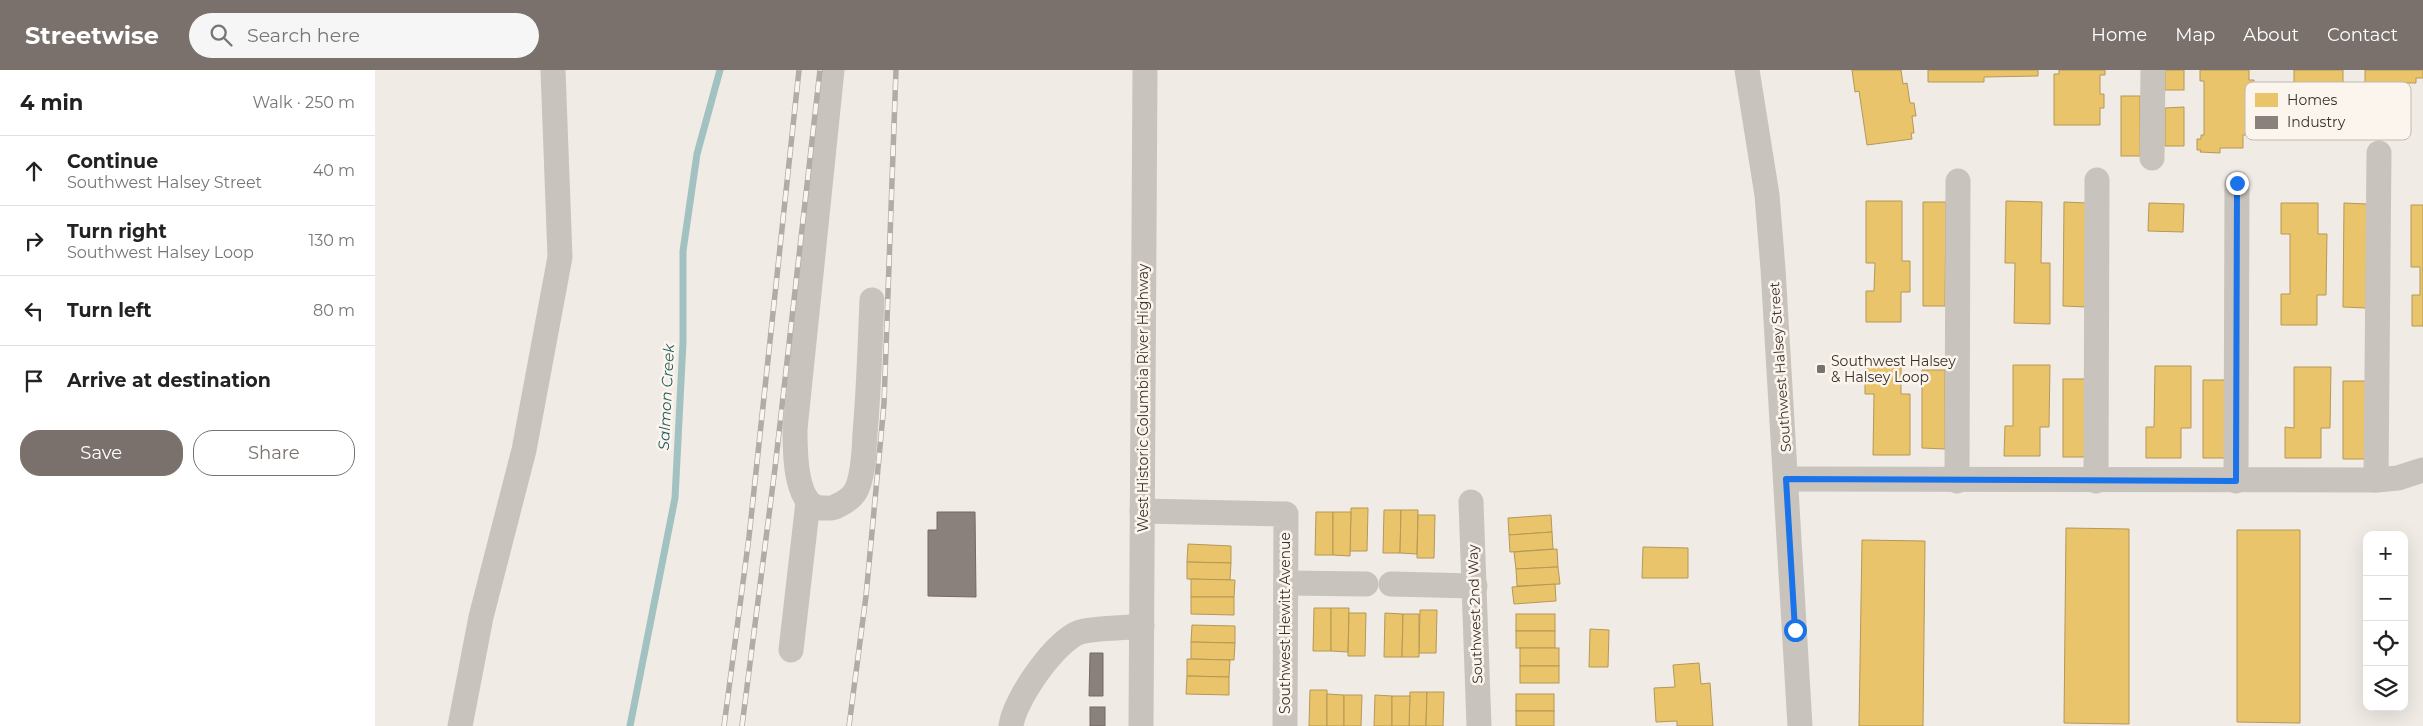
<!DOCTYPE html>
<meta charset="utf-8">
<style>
:root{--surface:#fff;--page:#f6f6f6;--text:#222;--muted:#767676;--line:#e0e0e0;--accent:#7a716c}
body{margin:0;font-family:Montserrat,sans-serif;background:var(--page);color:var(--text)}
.controls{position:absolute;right:15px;bottom:15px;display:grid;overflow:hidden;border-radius:10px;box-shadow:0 5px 20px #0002}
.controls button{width:45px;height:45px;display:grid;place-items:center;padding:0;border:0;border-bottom:1px solid var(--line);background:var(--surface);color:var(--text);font:25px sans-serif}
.stop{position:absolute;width:15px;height:15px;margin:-11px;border:4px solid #1a73e8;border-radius:50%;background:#fff}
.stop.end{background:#1a73e8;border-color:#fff;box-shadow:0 1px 5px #0008}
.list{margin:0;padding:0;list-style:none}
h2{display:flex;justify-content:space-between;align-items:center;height:65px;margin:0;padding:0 20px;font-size:21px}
h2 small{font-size:16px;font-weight:400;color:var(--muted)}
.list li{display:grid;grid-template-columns:32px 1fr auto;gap:15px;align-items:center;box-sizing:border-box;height:70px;padding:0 20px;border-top:1px solid var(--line)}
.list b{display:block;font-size:19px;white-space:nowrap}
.list p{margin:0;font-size:16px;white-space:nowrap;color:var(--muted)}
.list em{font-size:16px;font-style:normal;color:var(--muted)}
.actions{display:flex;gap:10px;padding:15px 20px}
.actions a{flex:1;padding:11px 0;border:1px solid var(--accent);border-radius:20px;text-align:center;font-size:18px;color:var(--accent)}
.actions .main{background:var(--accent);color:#fff}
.icon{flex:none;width:28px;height:28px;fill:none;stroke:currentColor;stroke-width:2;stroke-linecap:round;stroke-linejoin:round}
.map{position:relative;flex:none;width:2048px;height:656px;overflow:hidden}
header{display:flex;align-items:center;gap:30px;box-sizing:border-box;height:70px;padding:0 25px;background:var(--accent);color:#fff}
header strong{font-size:24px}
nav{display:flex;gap:28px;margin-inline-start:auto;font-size:18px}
.search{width:350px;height:45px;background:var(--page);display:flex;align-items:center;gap:12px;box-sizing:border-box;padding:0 18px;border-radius:28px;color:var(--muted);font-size:19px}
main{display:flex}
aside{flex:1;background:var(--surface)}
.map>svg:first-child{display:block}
</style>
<header>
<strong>Streetwise</strong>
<div class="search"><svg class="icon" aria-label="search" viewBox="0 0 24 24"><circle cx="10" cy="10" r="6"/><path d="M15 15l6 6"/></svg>Search here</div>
<nav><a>Home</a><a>Map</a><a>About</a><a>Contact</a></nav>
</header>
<main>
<aside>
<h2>4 min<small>Walk · 250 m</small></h2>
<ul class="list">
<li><svg class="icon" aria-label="ahead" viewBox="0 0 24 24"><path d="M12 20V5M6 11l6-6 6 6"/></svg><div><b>Continue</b><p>Southwest Halsey Street</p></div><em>40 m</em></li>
<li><svg class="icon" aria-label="right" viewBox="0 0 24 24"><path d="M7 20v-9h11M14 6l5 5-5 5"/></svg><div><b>Turn right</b><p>Southwest Halsey Loop</p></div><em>130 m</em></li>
<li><svg class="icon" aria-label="left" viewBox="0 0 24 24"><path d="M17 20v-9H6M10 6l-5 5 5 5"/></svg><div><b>Turn left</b></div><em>80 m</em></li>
<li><svg class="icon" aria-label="arrive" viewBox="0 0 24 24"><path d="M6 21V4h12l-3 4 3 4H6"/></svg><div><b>Arrive at destination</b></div></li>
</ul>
<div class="actions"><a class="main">Save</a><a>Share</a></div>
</aside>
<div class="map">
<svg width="2048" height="656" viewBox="0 0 2048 656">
<rect width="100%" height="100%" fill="#f0ebe5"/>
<!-- homes -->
<g fill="#e9c46a" stroke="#b59857">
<polygon points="1477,0 1526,0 1528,14 1532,13 1535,33 1539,33 1541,46 1537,46 1539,63 1536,63 1537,69 1492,75 1484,21 1480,22"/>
<polygon points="1553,0 1663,0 1663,6 1609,7 1609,12 1553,12"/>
<polygon points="1684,0 1730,0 1730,5 1725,5 1725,24 1729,24 1729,38 1725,38 1725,55 1679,55 1679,4 1684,4"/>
<rect x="1790" y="0" width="19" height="20"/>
<polygon points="1825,0 1874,0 1874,10 1879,10 1878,31 1882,31 1882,44 1878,44 1878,65 1868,65 1868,78 1845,78 1845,83 1825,82 1826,80 1822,80 1822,69 1826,69 1826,65 1829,65 1829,11 1825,11"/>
<polygon points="1919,0 1968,0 1968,18 1972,18 1972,31 1968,31 1968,53 1957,53 1957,65 1933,65 1933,52 1919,52"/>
<polygon points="1990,0 2048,0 2048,8 2041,8 2041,13 1990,13"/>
<rect x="1746" y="26" width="19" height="60"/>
<polygon points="1809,37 1809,76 1790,76 1790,38"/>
<polygon points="1491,131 1527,131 1527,191 1535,191 1535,222 1526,222 1526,252 1491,252 1491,221 1499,221 1500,193 1491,193"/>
<polygon points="1631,131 1667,132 1666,193 1675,193 1675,254 1639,253 1640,193 1630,193"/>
<polygon points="1548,132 1571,132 1570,236 1548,236"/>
<polygon points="1689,132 1712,133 1711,237 1688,236"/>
<polygon points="1774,133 1809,134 1808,162 1773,161"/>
<polygon points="1906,133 1943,133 1943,164 1952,164 1951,225 1942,225 1942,255 1906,255 1906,224 1915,224 1915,164 1906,164"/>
<polygon points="1969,133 1992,134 1991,238 1968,237"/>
<polygon points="2036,135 2048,135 2048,256 2037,256 2037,225 2045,225 2045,197 2036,197"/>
<polygon points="1490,293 1526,294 1526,324 1535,324 1535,385 1498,385 1499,324 1490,324"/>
<polygon points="1638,295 1675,295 1674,357 1665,357 1665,386 1629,386 1630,356 1638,356"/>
<polygon points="1780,296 1816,296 1816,358 1806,358 1806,388 1771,388 1771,357 1779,357"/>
<polygon points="1919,297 1956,297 1955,358 1946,358 1946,388 1910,388 1910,357 1919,358"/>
<polygon points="1547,300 1570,300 1570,379 1547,378"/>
<rect x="1688" y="309" width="23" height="78"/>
<polygon points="1828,310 1851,310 1850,388 1828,388"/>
<polygon points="1968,311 1991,311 1990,389 1968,389"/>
<polygon points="976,438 993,438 992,481 975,481"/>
<polygon points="1009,440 1026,440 1025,483 1008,483"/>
<polygon points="1026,440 1043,440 1042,484 1025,483"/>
<polygon points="941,442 958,442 958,485 940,485"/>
<polygon points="958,442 976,442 975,486 958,485"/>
<polygon points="1043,445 1060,445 1059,488 1042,488"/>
<polygon points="1176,445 1177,462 1134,465 1133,448"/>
<polygon points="1691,458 1754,459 1754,654 1689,653"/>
<polygon points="1862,460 1925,460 1925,653 1862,652"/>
<polygon points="1177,462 1178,479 1135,482 1134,465"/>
<polygon points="1487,470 1550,471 1548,656 1484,656"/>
<polygon points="813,474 856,476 856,493 812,492"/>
<polygon points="1268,477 1313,478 1313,508 1267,508"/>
<polygon points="1182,479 1183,497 1141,499 1139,482"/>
<polygon points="812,492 856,493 855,510 812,509"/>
<polygon points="1183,497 1185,514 1142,516 1141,499"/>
<polygon points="816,509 860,510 859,527 816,527"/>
<polygon points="1180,514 1181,531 1139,534 1137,517"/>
<polygon points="816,527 859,527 859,545 816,544"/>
<polygon points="939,538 956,538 956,581 938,581"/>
<polygon points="956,538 974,538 973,582 956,581"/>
<polygon points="1045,540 1062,540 1061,583 1044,583"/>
<polygon points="974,543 991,543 990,586 973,586"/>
<polygon points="1010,543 1028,544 1027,587 1009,587"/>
<polygon points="1028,544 1044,544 1044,587 1027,587"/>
<rect x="1141" y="544" width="39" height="17"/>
<polygon points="817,555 860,556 860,573 816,572"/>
<polygon points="1215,559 1234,560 1233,597 1214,597"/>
<rect x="1141" y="561" width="39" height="17"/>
<polygon points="816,572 860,573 859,590 816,589"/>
<rect x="1145" y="578" width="39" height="18"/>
<polygon points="812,589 855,590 854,607 812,606"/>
<polygon points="1324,593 1326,614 1335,613 1338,656 1302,656 1302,651 1281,652 1279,618 1300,617 1298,595"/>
<rect x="1145" y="596" width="39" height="17"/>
<polygon points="812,606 854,607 854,625 811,624"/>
<polygon points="935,620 952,620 952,656 934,656"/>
<polygon points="1035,622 1052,622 1051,656 1034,656"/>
<polygon points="1052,622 1069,622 1068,656 1051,656"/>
<polygon points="952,624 969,625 969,656 952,656"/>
<rect x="1141" y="624" width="38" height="17"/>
<polygon points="969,625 987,625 986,656 969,656"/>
<polygon points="1000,625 1017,626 1017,656 999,656"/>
<polygon points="1017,626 1035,626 1034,656 1017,656"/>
<rect x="1141" y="641" width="38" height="15"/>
</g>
<!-- industry -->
<g fill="#8a817c" stroke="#726964">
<polygon points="562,442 600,442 601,527 553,526 553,460 562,460"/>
<polygon points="715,583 728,583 728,626 714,626"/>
<rect x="715" y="637" width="15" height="19"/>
</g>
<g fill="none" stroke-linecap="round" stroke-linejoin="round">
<!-- stream -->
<polyline stroke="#a1c2c1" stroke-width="7" points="255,656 300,428 308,272 308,181 322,84 345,0"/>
<!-- minor -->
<g stroke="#c9c3be" stroke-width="25">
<path d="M457,0L420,359C420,378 419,437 447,438C453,438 457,439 462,436C471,432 480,425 483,416C489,399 489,380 490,363C494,319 495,274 497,230"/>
<polyline points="1372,0 1392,125 1398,199 1425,656"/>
<polyline points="1777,88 1778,0"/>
<polyline points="1411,409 2001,410 2023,408 2048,400"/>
<polyline points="2001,410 2004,83"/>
<polyline points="1582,411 1583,111"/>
<polyline points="1721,411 1722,110"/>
<polyline points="1861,411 1862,113"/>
<polyline points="1096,432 1104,656"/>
<polyline points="767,441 911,444 910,656"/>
<polyline points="911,513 991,514"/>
<polyline points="1016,514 1100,516"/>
<polyline points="416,580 433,432"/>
<polyline points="85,656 106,547 149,380 185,187 178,0"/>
<path d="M636,656C639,630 680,571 705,562C717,558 752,558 767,556"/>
<polyline points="766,656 770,0"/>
</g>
<!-- rail casing -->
<g stroke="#b1aca8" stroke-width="5.5">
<g id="rail">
<polyline points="349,656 374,467 424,0"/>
<polyline points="367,656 400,398 445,0"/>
<polyline points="474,656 491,526 509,334 521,0"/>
</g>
</g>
<!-- rail -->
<use href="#rail" stroke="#fbf5ee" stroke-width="4" stroke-dasharray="11" stroke-linecap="butt"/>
</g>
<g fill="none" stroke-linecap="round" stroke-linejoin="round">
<!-- route -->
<polyline stroke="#1a73e8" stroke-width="6" points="1420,560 1411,409 1861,411 1862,113"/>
</g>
<!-- markers -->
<rect fill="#7a716c" stroke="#fbf5ee" stroke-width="2" x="1441" y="294" width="10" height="10" rx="2.5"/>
<g text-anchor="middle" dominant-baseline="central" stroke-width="5" stroke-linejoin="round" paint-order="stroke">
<!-- poi labels -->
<g font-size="14" fill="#3b302b" stroke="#fbf5ee" text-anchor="start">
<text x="1456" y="291">Southwest Halsey<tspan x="1456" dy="16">&amp; Halsey Loop</tspan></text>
</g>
<!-- street labels -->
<g font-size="14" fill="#3b302b" stroke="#fbf5ee">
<text transform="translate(1405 297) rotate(-94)">Southwest Halsey Street</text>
<text transform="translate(768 328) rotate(-90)">West Historic Columbia River Highway</text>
<text transform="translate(1100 544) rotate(-92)">Southwest 2nd Way</text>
<text transform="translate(910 553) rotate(-90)">Southwest Hewitt Avenue</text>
</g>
<!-- water labels -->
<g font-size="15" font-style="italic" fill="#1f5a5e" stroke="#fbf5ee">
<text transform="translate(291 327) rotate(-87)">Salmon Creek</text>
</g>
</g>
<!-- legend -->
<rect x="1870" y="12" width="166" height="58" rx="8" fill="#fbf5ee" stroke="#c1bab4" stroke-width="1"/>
<rect x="1880" y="23" width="23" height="14" fill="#e9c46a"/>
<rect x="1880" y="46" width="23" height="13" fill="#8a817c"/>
<g font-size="14" fill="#3b302b">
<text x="1912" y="35">Homes</text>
<text x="1912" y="57">Industry</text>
</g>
</svg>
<div class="controls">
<button>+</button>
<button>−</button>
<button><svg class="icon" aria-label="locate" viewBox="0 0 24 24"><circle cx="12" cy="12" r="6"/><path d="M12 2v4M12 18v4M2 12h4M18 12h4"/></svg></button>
<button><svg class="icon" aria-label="layers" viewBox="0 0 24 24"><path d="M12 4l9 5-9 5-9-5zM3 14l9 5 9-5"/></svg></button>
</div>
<div class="stop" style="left:1420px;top:560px"></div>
<div class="stop end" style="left:1862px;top:113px"></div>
</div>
</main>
